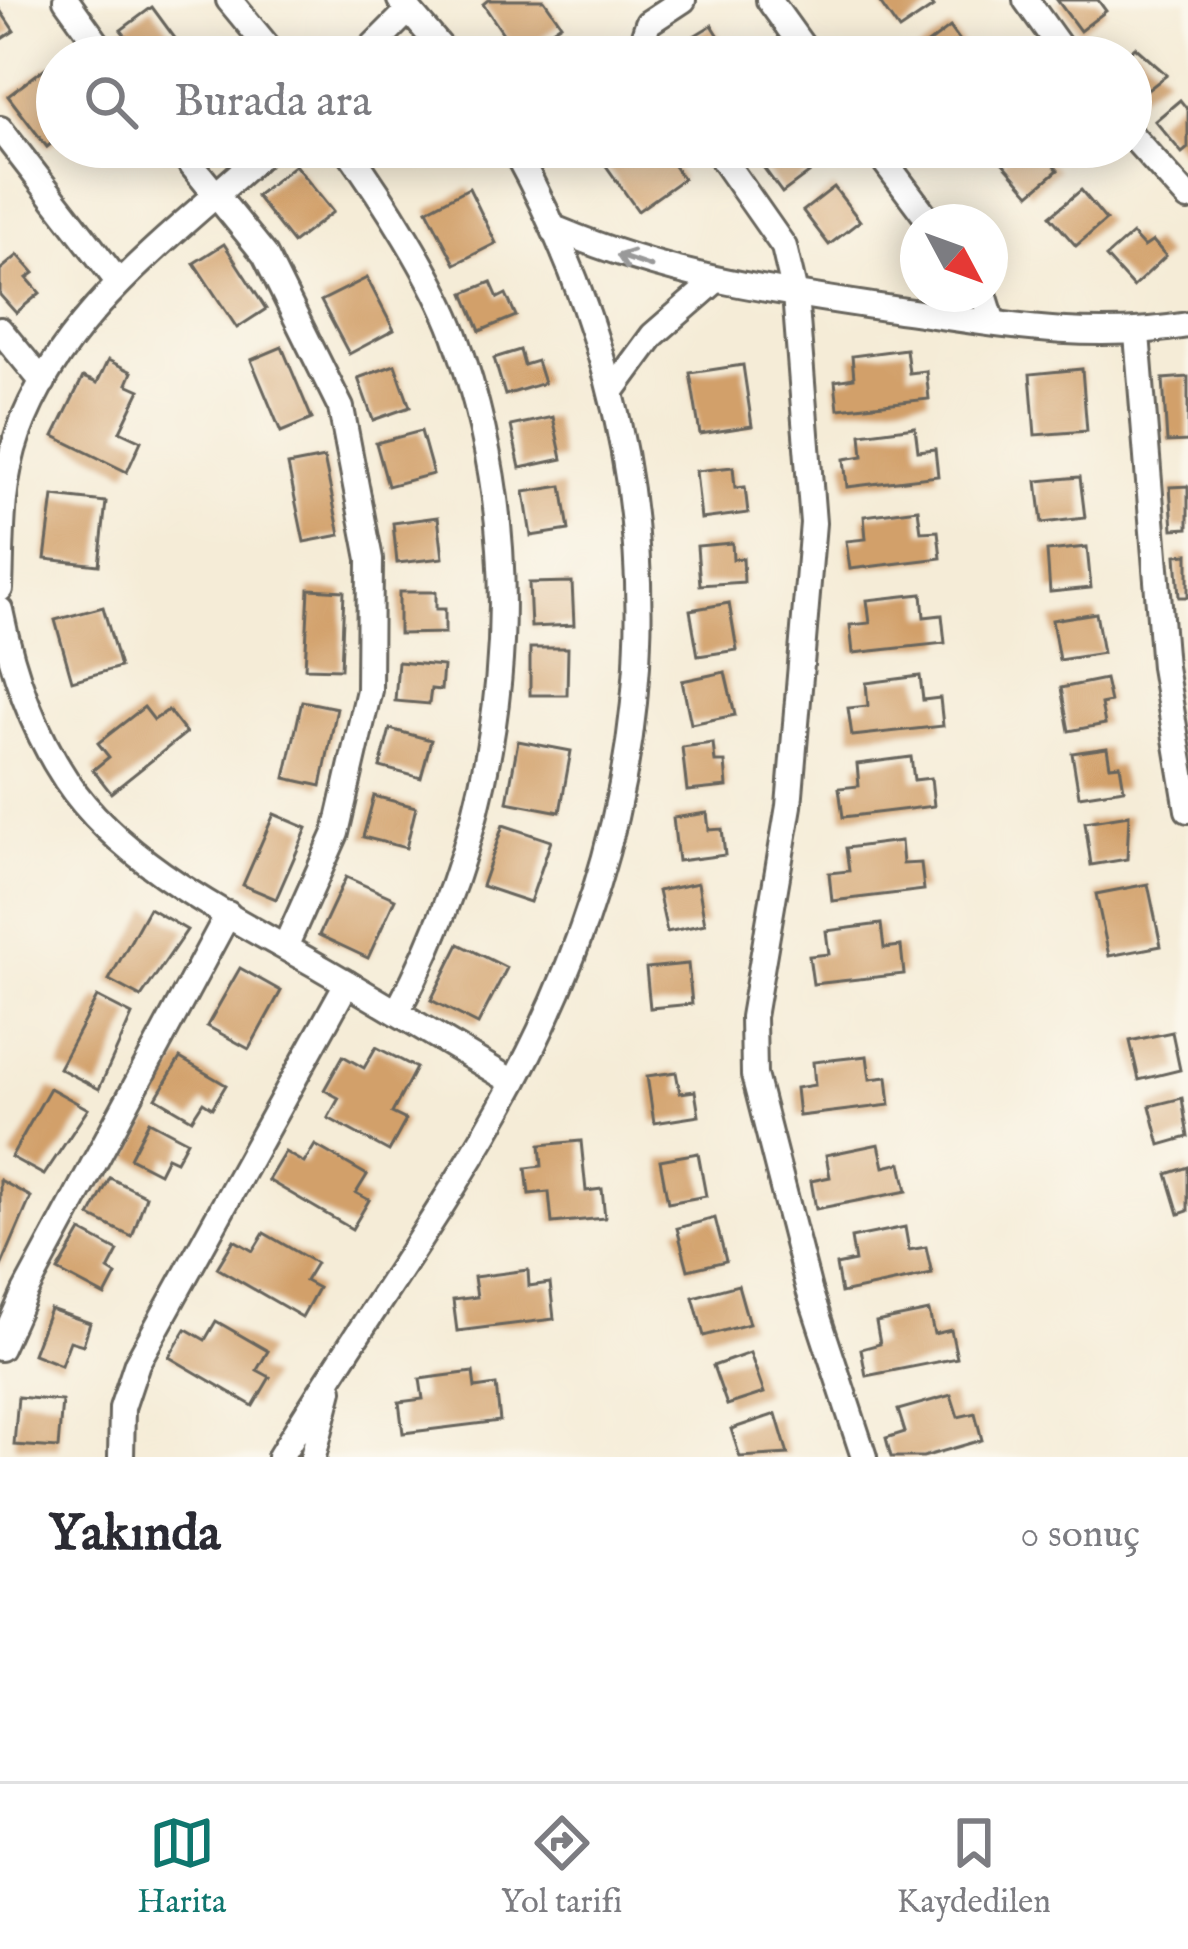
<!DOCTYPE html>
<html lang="tr">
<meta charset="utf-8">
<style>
:root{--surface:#fff;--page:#f7f7f7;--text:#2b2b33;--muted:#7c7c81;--line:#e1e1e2;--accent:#0f766e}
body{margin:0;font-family:"IM FELL English",serif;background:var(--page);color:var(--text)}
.compass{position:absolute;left:900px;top:204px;width:108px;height:108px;border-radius:50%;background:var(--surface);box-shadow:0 6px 30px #0003;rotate:131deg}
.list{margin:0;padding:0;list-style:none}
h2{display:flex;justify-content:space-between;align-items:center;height:156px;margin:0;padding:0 48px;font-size:51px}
h2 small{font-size:39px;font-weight:400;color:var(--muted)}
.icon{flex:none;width:66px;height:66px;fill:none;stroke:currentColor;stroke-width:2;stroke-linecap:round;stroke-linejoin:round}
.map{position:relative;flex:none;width:1188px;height:1457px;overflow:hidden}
.search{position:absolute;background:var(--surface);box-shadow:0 6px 30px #0003;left:36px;right:36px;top:36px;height:132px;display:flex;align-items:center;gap:30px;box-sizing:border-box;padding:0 42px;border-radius:66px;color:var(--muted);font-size:45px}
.sheet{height:324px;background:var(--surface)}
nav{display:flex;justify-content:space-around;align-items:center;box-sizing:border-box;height:168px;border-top:3px solid var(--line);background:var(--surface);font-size:33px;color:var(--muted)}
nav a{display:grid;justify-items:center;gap:6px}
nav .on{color:var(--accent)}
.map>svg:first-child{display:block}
</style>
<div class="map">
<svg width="1188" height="1457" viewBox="0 0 1188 1457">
<rect width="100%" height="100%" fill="#fbf7ec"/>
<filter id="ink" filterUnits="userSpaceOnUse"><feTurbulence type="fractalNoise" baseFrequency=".00833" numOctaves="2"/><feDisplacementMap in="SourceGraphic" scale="24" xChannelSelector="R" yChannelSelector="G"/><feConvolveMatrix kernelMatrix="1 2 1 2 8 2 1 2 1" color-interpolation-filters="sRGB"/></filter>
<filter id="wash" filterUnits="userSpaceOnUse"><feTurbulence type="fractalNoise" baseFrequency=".004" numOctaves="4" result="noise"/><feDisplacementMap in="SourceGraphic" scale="48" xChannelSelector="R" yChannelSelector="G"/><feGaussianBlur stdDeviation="2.7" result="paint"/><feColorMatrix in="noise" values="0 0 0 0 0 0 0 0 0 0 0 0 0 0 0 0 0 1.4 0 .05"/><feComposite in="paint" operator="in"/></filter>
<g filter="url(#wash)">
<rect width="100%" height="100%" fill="#f5ecd7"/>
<g id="blocks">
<!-- building -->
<g fill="#d2a06b">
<polygon points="488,0 544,0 561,24 517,54 483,4"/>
<polygon points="878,0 928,0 933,7 899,30"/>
<polygon points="1057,0 1098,0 1106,11 1080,31"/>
<polygon points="152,7 177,41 155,57 142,57 121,30"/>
<polygon points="0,10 14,31 0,40"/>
<polygon points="712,25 732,57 686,57 679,45"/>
<polygon points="950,27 963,45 958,49 964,57 921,57 917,52"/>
<polygon points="1135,47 1167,75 1135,100 1131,57 1123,57"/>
<polygon points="49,65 57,76 57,139 47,147 8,96"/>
<polygon points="1180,100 1188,110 1188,148 1182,153 1155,121"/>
<polygon points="383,147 408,147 392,159"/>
<polygon points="620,147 661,147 683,179 638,211 602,160"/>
<polygon points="776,147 803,147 797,157 809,173 782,193 758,160"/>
<polygon points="1018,147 1038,147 1058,170 1030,194 1002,162"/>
<polygon points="295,165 333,212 293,243 256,196"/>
<polygon points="834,187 860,221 829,245 803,211"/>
<polygon points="469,188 496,243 455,264 427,210"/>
<polygon points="1081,190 1106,220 1076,246 1050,216"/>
<polygon points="1132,234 1144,247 1153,241 1166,256 1133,287 1106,257"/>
<polygon points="224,244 266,309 237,328 194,263"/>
<polygon points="18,255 34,273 27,278 40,293 16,313 0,295 0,270"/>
<polygon points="367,278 394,330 349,354 321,301"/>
<polygon points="491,282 498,298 506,294 516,316 480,331 464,293"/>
<polygon points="282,347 312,419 281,432 251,360"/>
<polygon points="906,349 909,373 926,371 929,399 838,409 835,381 854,378 852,356"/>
<polygon points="520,350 524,365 537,361 544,383 505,395 494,358"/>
<polygon points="108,360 132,372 127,384 140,390 120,431 141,441 127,472 54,436 83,377 97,383"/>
<polygon points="395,365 410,407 373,420 358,378"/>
<polygon points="743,365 752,426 700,434 690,373"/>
<polygon points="1082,369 1087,431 1035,435 1030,374"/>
<polygon points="1188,377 1188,441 1167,442 1163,379"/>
<polygon points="553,417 562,459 520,468 511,426"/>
<polygon points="915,427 918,451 935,449 938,476 847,487 844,459 863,456 861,434"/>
<polygon points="421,431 433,474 388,486 376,443"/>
<polygon points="324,458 340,535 304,542 288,465"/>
<polygon points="733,467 735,488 745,487 748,513 701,519 696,471"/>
<polygon points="1080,477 1085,518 1042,523 1037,481"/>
<polygon points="562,486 569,530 531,536 524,492"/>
<polygon points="1188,486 1188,528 1173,529 1170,487"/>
<polygon points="53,496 106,502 99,565 45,559"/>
<polygon points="918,509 921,532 938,531 941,558 850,569 846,541 866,539 864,516"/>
<polygon points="438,517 443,558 397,563 393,523"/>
<polygon points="732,543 733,559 743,558 744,582 700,585 697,546"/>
<polygon points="1087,547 1091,588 1050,592 1047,551"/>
<polygon points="1188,554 1188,597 1179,597 1176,555"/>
<polygon points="572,582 574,625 531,627 529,583"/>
<polygon points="309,589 344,591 341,669 305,668"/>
<polygon points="399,592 436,592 436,609 445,609 445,633 399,634"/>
<polygon points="922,594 924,617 942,615 945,643 853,653 850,625 870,623 867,600"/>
<polygon points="729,603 737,650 698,656 690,610"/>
<polygon points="103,607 120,667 72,681 55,620"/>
<polygon points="1096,613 1103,653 1059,660 1052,620"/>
<polygon points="530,648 568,648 567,695 530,695"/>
<polygon points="398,662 443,666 441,690 431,689 429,704 395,701"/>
<polygon points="725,672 735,715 691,724 682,681"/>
<polygon points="920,676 923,700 940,698 943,726 852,736 848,708 868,706 866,683"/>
<polygon points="1105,679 1110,702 1101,704 1105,724 1069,731 1061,688"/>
<polygon points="302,701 337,708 321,786 285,778"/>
<polygon points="144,707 154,720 168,710 186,733 111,793 93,770 109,757 98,743"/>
<polygon points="390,729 431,740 421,778 380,767"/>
<polygon points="518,741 571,751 560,812 507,802"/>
<polygon points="713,743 715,762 725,762 727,787 687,791 682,747"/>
<polygon points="1107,748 1110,766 1120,765 1124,789 1079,796 1072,753"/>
<polygon points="911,757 914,780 931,778 934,806 843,817 839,788 859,786 857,764"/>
<polygon points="374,796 416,807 406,848 363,837"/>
<polygon points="707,813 709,830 722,829 725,855 678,861 673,818"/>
<polygon points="274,814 307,828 276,899 243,885"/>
<polygon points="1129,815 1127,859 1091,865 1085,822"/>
<polygon points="503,825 551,841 530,902 482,886"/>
<polygon points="901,841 903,864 921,863 924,890 832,901 829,873 849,871 846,848"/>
<polygon points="346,877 395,899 368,958 319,935"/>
<polygon points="698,883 705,924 667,932 658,891"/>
<polygon points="1148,884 1161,946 1109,956 1096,894"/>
<polygon points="149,908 187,930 141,997 109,980"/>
<polygon points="881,924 884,948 901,946 904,974 813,984 809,956 829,954 826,931"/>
<polygon points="459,944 507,968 478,1024 431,1000"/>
<polygon points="688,964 692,1004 650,1008 646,968"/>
<polygon points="240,968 281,991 249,1049 207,1026"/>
<polygon points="97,997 132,1015 99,1089 59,1068"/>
<polygon points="1172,1032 1180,1070 1139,1080 1130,1041"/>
<polygon points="376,1047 416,1068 392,1113 406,1120 389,1151 328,1118 339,1098 324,1090 343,1056 364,1068"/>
<polygon points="867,1056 870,1079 887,1077 890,1105 799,1116 796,1088 815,1085 813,1062"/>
<polygon points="180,1058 226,1085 212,1108 203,1102 192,1119 156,1098"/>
<polygon points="676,1072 680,1093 695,1091 699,1116 654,1123 647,1076"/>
<polygon points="50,1088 88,1109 44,1175 11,1157"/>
<polygon points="1182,1098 1188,1137 1160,1145 1150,1106"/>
<polygon points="149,1121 187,1141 176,1161 167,1157 159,1173 130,1158"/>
<polygon points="581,1141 586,1191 602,1189 605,1218 552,1223 549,1192 529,1194 526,1168 542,1166 540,1145"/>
<polygon points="879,1144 884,1167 901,1163 907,1191 816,1209 811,1181 830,1177 826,1155"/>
<polygon points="315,1145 367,1175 356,1193 369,1200 352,1229 268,1180 285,1152 304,1163"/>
<polygon points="698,1153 706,1196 668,1203 660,1160"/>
<polygon points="1188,1167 1188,1211 1179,1214 1167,1174"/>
<polygon points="110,1178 146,1196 132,1237 90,1216"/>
<polygon points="0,1180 31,1197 0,1269"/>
<polygon points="715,1218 726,1261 688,1270 677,1228"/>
<polygon points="905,1227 909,1250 926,1247 932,1274 841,1293 836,1265 855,1261 851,1238"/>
<polygon points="81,1231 118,1251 108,1270 116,1275 105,1296 58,1271"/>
<polygon points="264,1233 316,1263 305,1281 318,1288 302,1317 217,1268 234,1240 253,1251"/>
<polygon points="528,1270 529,1286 550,1283 554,1319 457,1331 453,1300 477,1297 474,1277"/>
<polygon points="738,1285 749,1324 704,1336 693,1297"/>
<polygon points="50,1309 90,1323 83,1345 70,1341 61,1365 33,1354"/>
<polygon points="929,1311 934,1334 951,1330 957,1358 866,1376 861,1349 880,1344 876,1322"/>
<polygon points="216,1321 268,1351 257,1370 270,1377 253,1406 169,1357 186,1329 205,1340"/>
<polygon points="750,1353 764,1393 727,1405 713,1366"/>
<polygon points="473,1372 475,1388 496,1385 500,1421 403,1433 399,1402 423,1399 420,1379"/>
<polygon points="951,1395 958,1417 975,1413 982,1440 923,1457 891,1457 886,1438 905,1432 898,1410"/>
<polygon points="18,1397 62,1401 58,1448 14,1445"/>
<polygon points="776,1414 788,1454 740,1457 731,1429"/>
</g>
</g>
</g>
<g filter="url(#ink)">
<use href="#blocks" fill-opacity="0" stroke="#68655d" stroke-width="3"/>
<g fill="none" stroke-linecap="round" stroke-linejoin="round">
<!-- minor casing -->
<g stroke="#68655d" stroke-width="30">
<g id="minor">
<polyline points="66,0 107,57"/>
<polyline points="229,0 276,57"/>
<polyline points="400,0 449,57"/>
<polyline points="769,0 810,57"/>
<polyline points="1026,0 1067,57"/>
<polyline points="362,57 409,10"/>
<polyline points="652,57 642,42 648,23 683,0"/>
<polyline points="0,129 119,283"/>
<polyline points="1131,135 1188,198"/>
<polyline points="177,147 265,255 341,408 370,559 369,690 336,833 285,947"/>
<path d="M346,147C382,197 434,278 455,335C536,561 509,803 397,1012"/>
<polyline points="714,147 784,247 795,294 813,523 789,806 753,1017 754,1075 809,1290 864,1457"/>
<polyline points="874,147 930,222"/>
<path d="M559,230C678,280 780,292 906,311C1002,325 1091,342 1188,325"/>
<polyline points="984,294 993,323"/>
<polyline points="0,330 43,382"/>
<polyline points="1137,334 1164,667 1188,810"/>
<polyline points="614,388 653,335 713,283"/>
<path d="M0,589C2,537 0,484 18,434C62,311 177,234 269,147"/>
<path d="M0,610C12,670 31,727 66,780C123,866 236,919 323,969C387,1006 450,1044 513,1082"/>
<polyline points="0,1348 25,1292 228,914"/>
<polyline points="121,1457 122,1408 137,1363 347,983"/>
<path d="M280,1457C350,1340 432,1229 499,1110C677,794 688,467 513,147"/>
<polyline points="313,1457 330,1390"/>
</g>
</g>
<!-- minor -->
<use href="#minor" stroke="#fff" stroke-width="24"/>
</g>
<!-- one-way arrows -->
<defs><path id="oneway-shaft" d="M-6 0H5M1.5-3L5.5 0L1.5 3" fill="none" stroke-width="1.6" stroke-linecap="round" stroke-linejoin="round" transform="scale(3)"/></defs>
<use stroke="#999" href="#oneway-shaft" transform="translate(634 261) rotate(-161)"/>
</g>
</svg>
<svg class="compass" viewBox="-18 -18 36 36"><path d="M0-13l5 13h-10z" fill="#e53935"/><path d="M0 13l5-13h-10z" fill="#7c7c81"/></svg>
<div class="search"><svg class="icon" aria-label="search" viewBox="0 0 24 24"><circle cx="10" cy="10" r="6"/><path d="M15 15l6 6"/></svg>Burada ara</div>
</div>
<section class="sheet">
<h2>Yakında<small>0 sonuç</small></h2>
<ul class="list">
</ul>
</section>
<nav>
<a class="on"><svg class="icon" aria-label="map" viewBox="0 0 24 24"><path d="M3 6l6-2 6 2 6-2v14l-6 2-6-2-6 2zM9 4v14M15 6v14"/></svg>Harita</a>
<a><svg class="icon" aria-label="directions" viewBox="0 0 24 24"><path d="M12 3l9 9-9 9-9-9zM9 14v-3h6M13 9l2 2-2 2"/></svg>Yol tarifi</a>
<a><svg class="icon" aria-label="saved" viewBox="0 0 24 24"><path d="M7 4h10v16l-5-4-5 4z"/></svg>Kaydedilen</a>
</nav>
